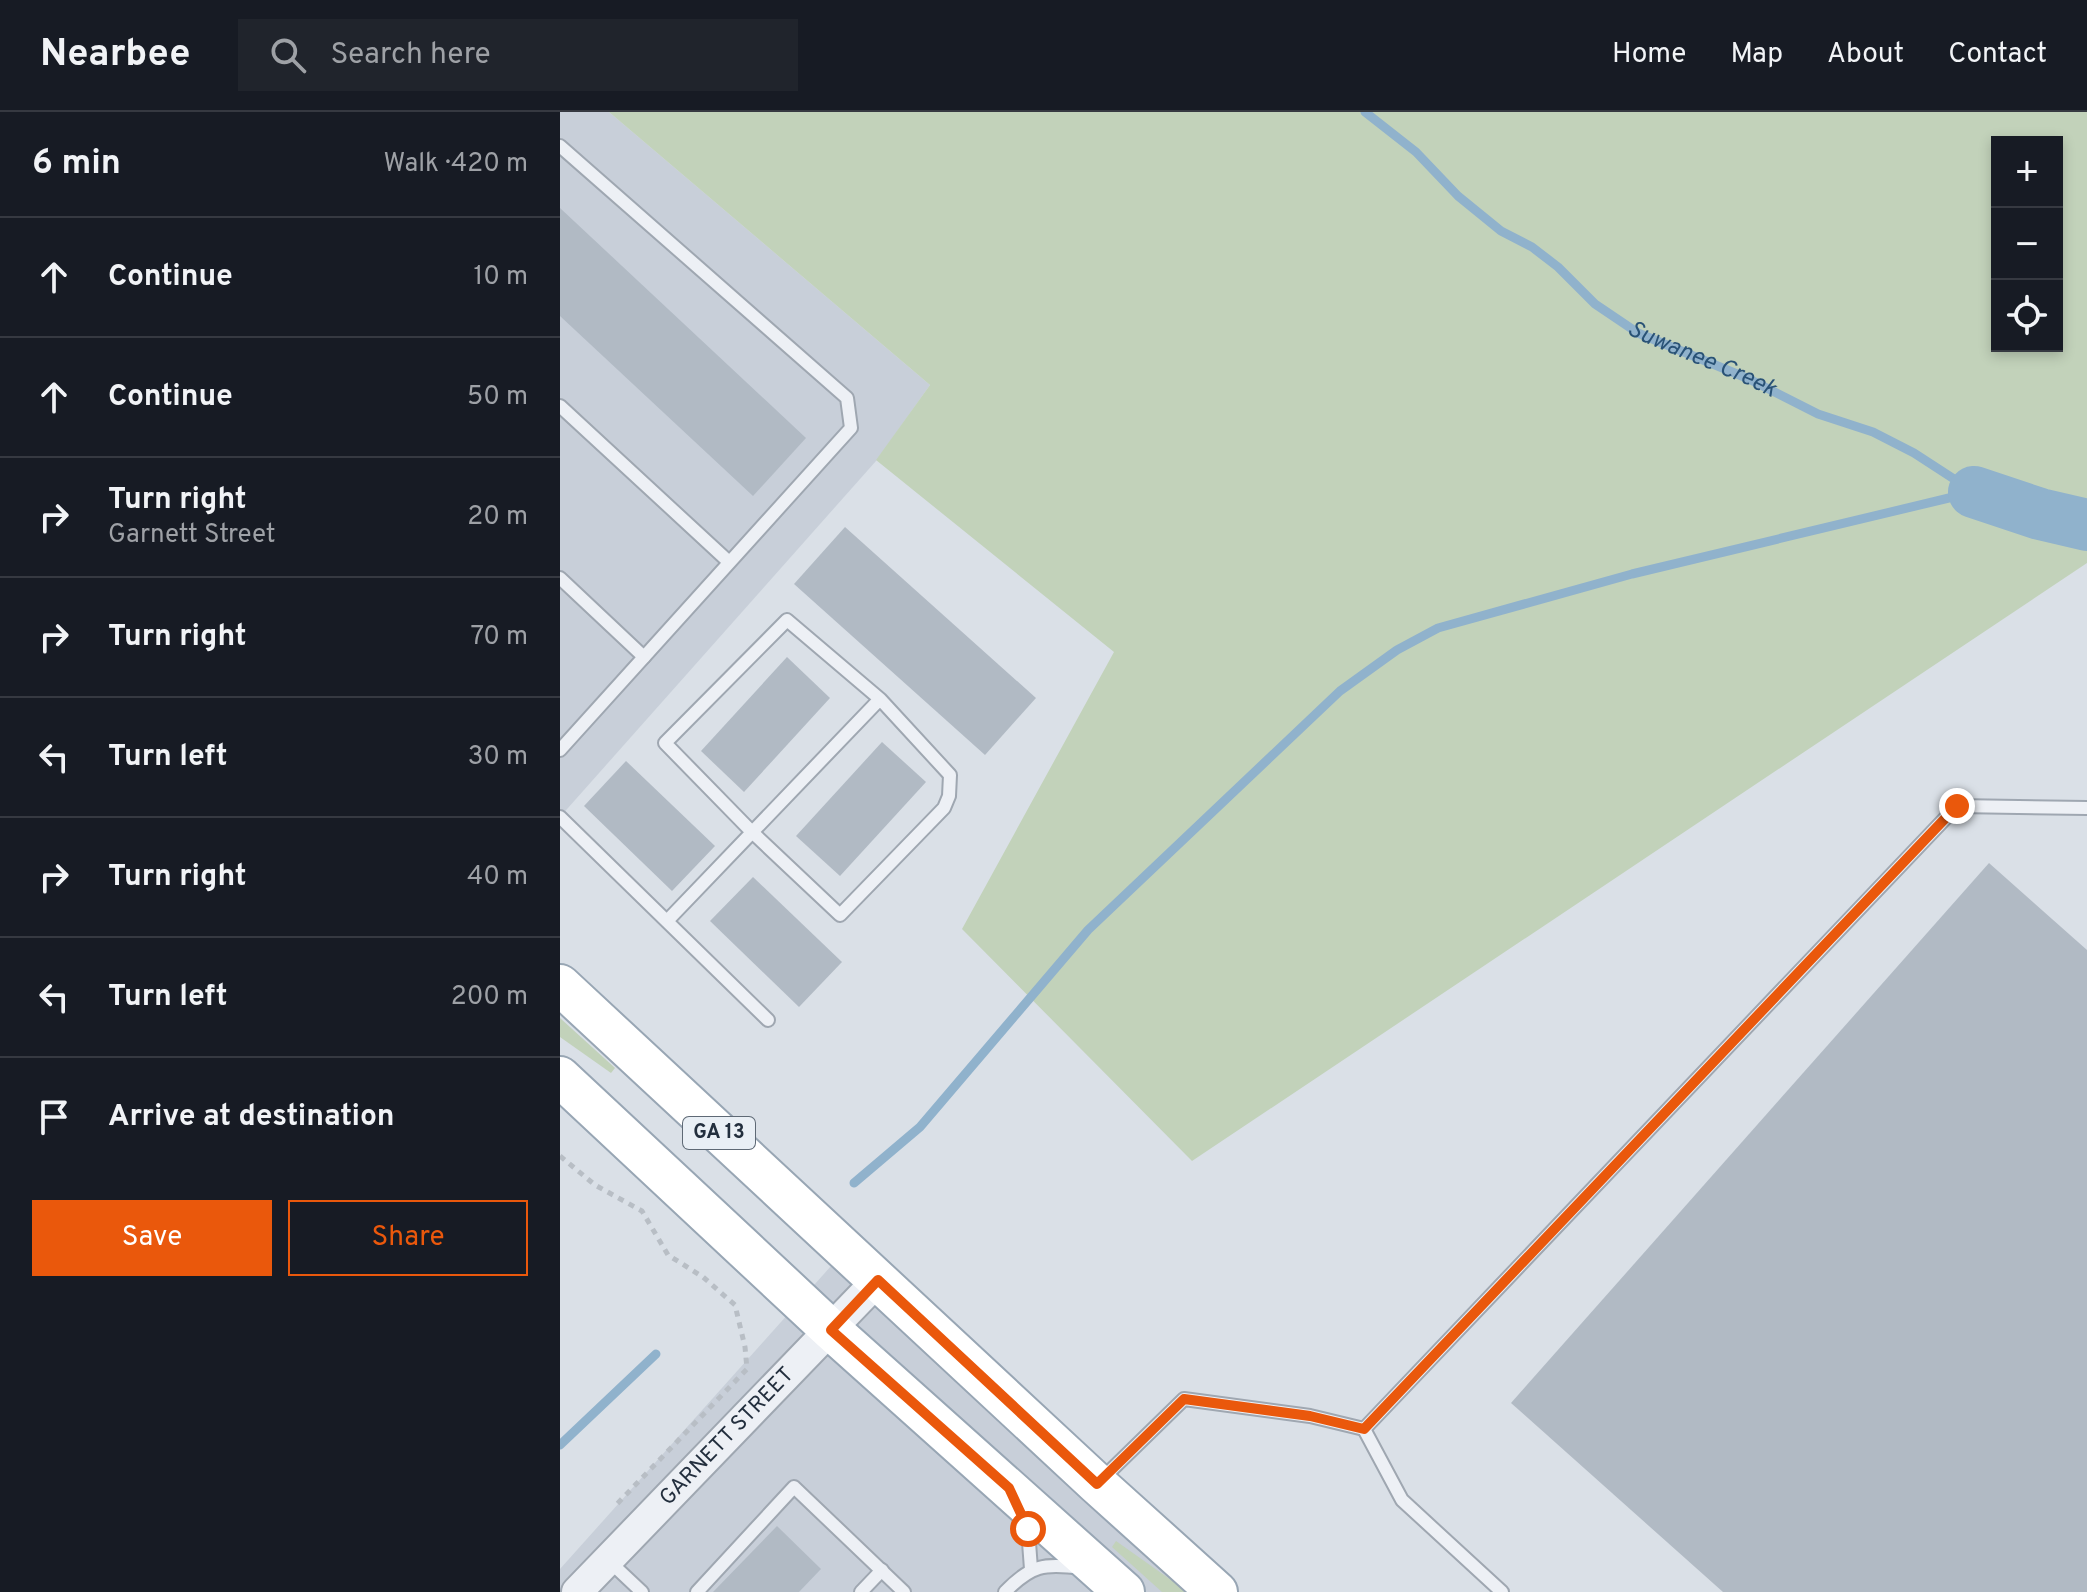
<!DOCTYPE html>
<meta charset="utf-8">
<style>
:root{--surface:#171b24;--page:#20242c;--text:#f1f3f6;--muted:#9ea1a6;--line:#363941;--accent:#ea580c}
body{margin:0;font-family:Overpass,sans-serif;background:var(--page);color:var(--text)}
.controls{position:absolute;right:24px;top:24px;display:grid;overflow:hidden;border-radius:0px;box-shadow:0 4px 12px #0003}
.controls button{width:72px;height:72px;display:grid;place-items:center;padding:0;border:0;border-bottom:2px solid var(--line);background:var(--surface);color:var(--text);font:40px sans-serif}
.stop{position:absolute;width:24px;height:24px;margin:-18px;border:6px solid #ea580c;border-radius:50%;background:#fff}
.stop.end{background:#ea580c;border-color:#fff;box-shadow:0 2px 8px #0008}
.list{margin:0;padding:0;list-style:none}
h2{display:flex;justify-content:space-between;align-items:center;height:104px;margin:0;padding:0 32px;font-size:34px}
h2 small{font-size:26px;font-weight:400;color:var(--muted)}
.list li{display:grid;grid-template-columns:52px 1fr auto;gap:24px;align-items:center;box-sizing:border-box;height:120px;padding:0 32px;border-top:2px solid var(--line)}
.list b{display:block;font-size:30px;white-space:nowrap}
.list p{margin:0;font-size:26px;white-space:nowrap;color:var(--muted)}
.list em{font-size:26px;font-style:normal;color:var(--muted)}
.actions{display:flex;gap:16px;padding:24px 32px}
.actions a{flex:1;padding:18px 0;border:2px solid var(--accent);border-radius:0px;text-align:center;font-size:28px;color:var(--accent)}
.actions .main{background:var(--accent);color:#fff}
.icon{flex:none;width:44px;height:44px;fill:none;stroke:currentColor;stroke-width:2;stroke-linecap:round;stroke-linejoin:round}
.map{position:relative;flex:none;width:1527px;height:1480px;overflow:hidden}
header{display:flex;align-items:center;gap:48px;box-sizing:border-box;height:112px;padding:0 40px;background:var(--surface);border-bottom:2px solid var(--line)}
header strong{font-size:38px}
nav{display:flex;gap:44px;margin-inline-start:auto;font-size:28px}
.search{width:560px;height:72px;background:var(--page);display:flex;align-items:center;gap:20px;box-sizing:border-box;padding:0 28px;border-radius:0px;color:var(--muted);font-size:30px}
main{display:flex}
aside{flex:1;background:var(--surface)}
.map>svg:first-child{display:block}
</style>
<header>
<strong>Nearbee</strong>
<div class="search"><svg class="icon" aria-label="search" viewBox="0 0 24 24"><circle cx="10" cy="10" r="6"/><path d="M15 15l6 6"/></svg>Search here</div>
<nav><a>Home</a><a>Map</a><a>About</a><a>Contact</a></nav>
</header>
<main>
<aside>
<h2>6 min<small>Walk · 420 m</small></h2>
<ul class="list">
<li><svg class="icon" aria-label="ahead" viewBox="0 0 24 24"><path d="M12 20V5M6 11l6-6 6 6"/></svg><div><b>Continue</b></div><em>10 m</em></li>
<li><svg class="icon" aria-label="ahead" viewBox="0 0 24 24"><path d="M12 20V5M6 11l6-6 6 6"/></svg><div><b>Continue</b></div><em>50 m</em></li>
<li><svg class="icon" aria-label="right" viewBox="0 0 24 24"><path d="M7 20v-9h11M14 6l5 5-5 5"/></svg><div><b>Turn right</b><p>Garnett Street</p></div><em>20 m</em></li>
<li><svg class="icon" aria-label="right" viewBox="0 0 24 24"><path d="M7 20v-9h11M14 6l5 5-5 5"/></svg><div><b>Turn right</b></div><em>70 m</em></li>
<li><svg class="icon" aria-label="left" viewBox="0 0 24 24"><path d="M17 20v-9H6M10 6l-5 5 5 5"/></svg><div><b>Turn left</b></div><em>30 m</em></li>
<li><svg class="icon" aria-label="right" viewBox="0 0 24 24"><path d="M7 20v-9h11M14 6l5 5-5 5"/></svg><div><b>Turn right</b></div><em>40 m</em></li>
<li><svg class="icon" aria-label="left" viewBox="0 0 24 24"><path d="M17 20v-9H6M10 6l-5 5 5 5"/></svg><div><b>Turn left</b></div><em>200 m</em></li>
<li><svg class="icon" aria-label="arrive" viewBox="0 0 24 24"><path d="M6 21V4h12l-3 4 3 4H6"/></svg><div><b>Arrive at destination</b></div></li>
</ul>
<div class="actions"><a class="main">Save</a><a>Share</a></div>
</aside>
<div class="map">
<svg width="1527" height="1480" viewBox="0 0 1527 1480">
<rect width="100%" height="100%" fill="#dae0e7"/>
<!-- built -->
<g fill="#c8cfd9">
<polygon points="0,0 49,0 370,273 316,349 0,705"/>
<polygon points="280,1144 634,1480 0,1480 0,1457"/>
</g>
<!-- green -->
<g fill="#c2d2ba" fill-rule="evenodd">
<path d="M49,0H1527V451L632,1049L402,817L554,540L316,348L370,273ZM1437,30H1497V234H1437Z"/>
<polygon points="0,906 55,956 51,961 0,925"/>
<polygon points="556,1429 628,1480 602,1480 552,1435"/>
</g>
<g fill="none" stroke-linecap="round" stroke-linejoin="round">
<!-- stream -->
<g stroke="#90b2cc" stroke-width="9">
<path id="s1" d="M805,0L856,40L898,84L941,119L972,135L998,155L1035,192L1078,221L1189,267L1258,302L1313,320L1354,341L1414,380"/>
<polyline points="294,1071 360,1015 528,818 780,579 837,538 878,516 1072,462 1414,380"/>
<polyline points="0,1333 96,1242"/>
</g>
<!-- river -->
<polyline stroke="#90b2cc" stroke-width="52" points="1414,380 1480,402 1527,413"/>
</g>
<!-- building -->
<g fill="#b1bac4">
<polygon points="0,96 246,326 193,384 0,204"/>
<polygon points="285,415 476,586 425,643 234,472"/>
<polygon points="227,545 270,586 184,680 141,639"/>
<polygon points="322,630 366,670 280,764 236,724"/>
<polygon points="66,649 155,734 112,779 24,694"/>
<polygon points="1429,751 1527,838 1527,1480 1163,1480 951,1291"/>
<polygon points="193,765 282,850 239,895 150,809"/>
<polygon points="217,1414 261,1457 239,1480 153,1480"/>
</g>
<g fill="none" stroke-linecap="round" stroke-linejoin="round">
<!-- service casing -->
<g stroke="#9fa7b1" stroke-width="16">
<g id="service">
<polyline points="0,34 287,286 291,316 0,638"/>
<polyline points="0,294 169,450"/>
<polyline points="0,466 84,545"/>
<polyline points="0,705 208,908"/>
<polyline points="107,809 320,587 227,508 105,631 192,720 280,803 384,696 389,684 390,663 320,587"/>
<polyline points="804,1317 842,1388 942,1480"/>
<polyline points="541,1368 624,1287 750,1304 804,1317 1397,694 1527,696"/>
<polyline points="464,1408 468,1417 471,1457"/>
<polyline points="48,1448 82,1480"/>
<polyline points="137,1480 234,1375 344,1480"/>
<polyline points="301,1480 322,1458"/>
<path d="M445,1480C471,1453 484,1451 521,1456"/>
</g>
</g>
<!-- tertiary casing -->
<g stroke="#9fa7b1" stroke-width="34">
<g id="tertiary">
<path id="s2" d="M17,1480L318,1168"/>
</g>
</g>
<!-- primary casing -->
<g stroke="#98a6b4" stroke-width="44">
<g id="primary">
<polyline points="0,873 537,1372 657,1480"/>
<polyline points="0,965 271,1218 564,1480"/>
</g>
</g>
<!-- path -->
<polyline stroke="#b8bec5" stroke-width="5" stroke-dasharray="6 6" stroke-linecap="butt" points="0,1044 35,1073 82,1099 108,1143 143,1165 175,1193 185,1235 187,1257 56,1393"/>
<!-- service -->
<use href="#service" stroke="#edf0f5" stroke-width="12"/>
<!-- tertiary -->
<use href="#tertiary" stroke="#edf0f5" stroke-width="30"/>
<!-- primary -->
<use href="#primary" stroke="#fff" stroke-width="40"/>
</g>
<g fill="none" stroke-linecap="round" stroke-linejoin="round">
<!-- route -->
<polyline stroke="#ea580c" stroke-width="10" points="468,1417 449,1376 271,1218 318,1168 537,1372 624,1287 750,1304 804,1317 1397,694"/>
</g>
<g text-anchor="middle" dominant-baseline="central" stroke-width="6" stroke-linejoin="round" paint-order="stroke">
<!-- shield labels -->
<rect fill="#e9eff5" stroke="#5e6975" stroke-width="2" x="123" y="1005" width="72" height="32" rx="6"/>
<g font-size="20" font-weight="bold" fill="#232f3e">
<text x="159" y="1021">GA 13</text>
</g>
<!-- street labels -->
<g font-size="22" fill="#232f3e" stroke="#e9eff5">
<text stroke="none"><textPath href="#s2" startOffset="216">GARNETT STREET</textPath></text>
</g>
<!-- water labels -->
<g font-size="24" font-style="italic" fill="#295276" stroke="#e9eff5">
<text stroke="none"><textPath href="#s1" startOffset="422">Suwanee Creek</textPath></text>
</g>
</g>
</svg>
<div class="controls">
<button>+</button>
<button>−</button>
<button><svg class="icon" aria-label="locate" viewBox="0 0 24 24"><circle cx="12" cy="12" r="6"/><path d="M12 2v4M12 18v4M2 12h4M18 12h4"/></svg></button>
</div>
<div class="stop" style="left:468px;top:1417px"></div>
<div class="stop end" style="left:1397px;top:694px"></div>
</div>
</main>
